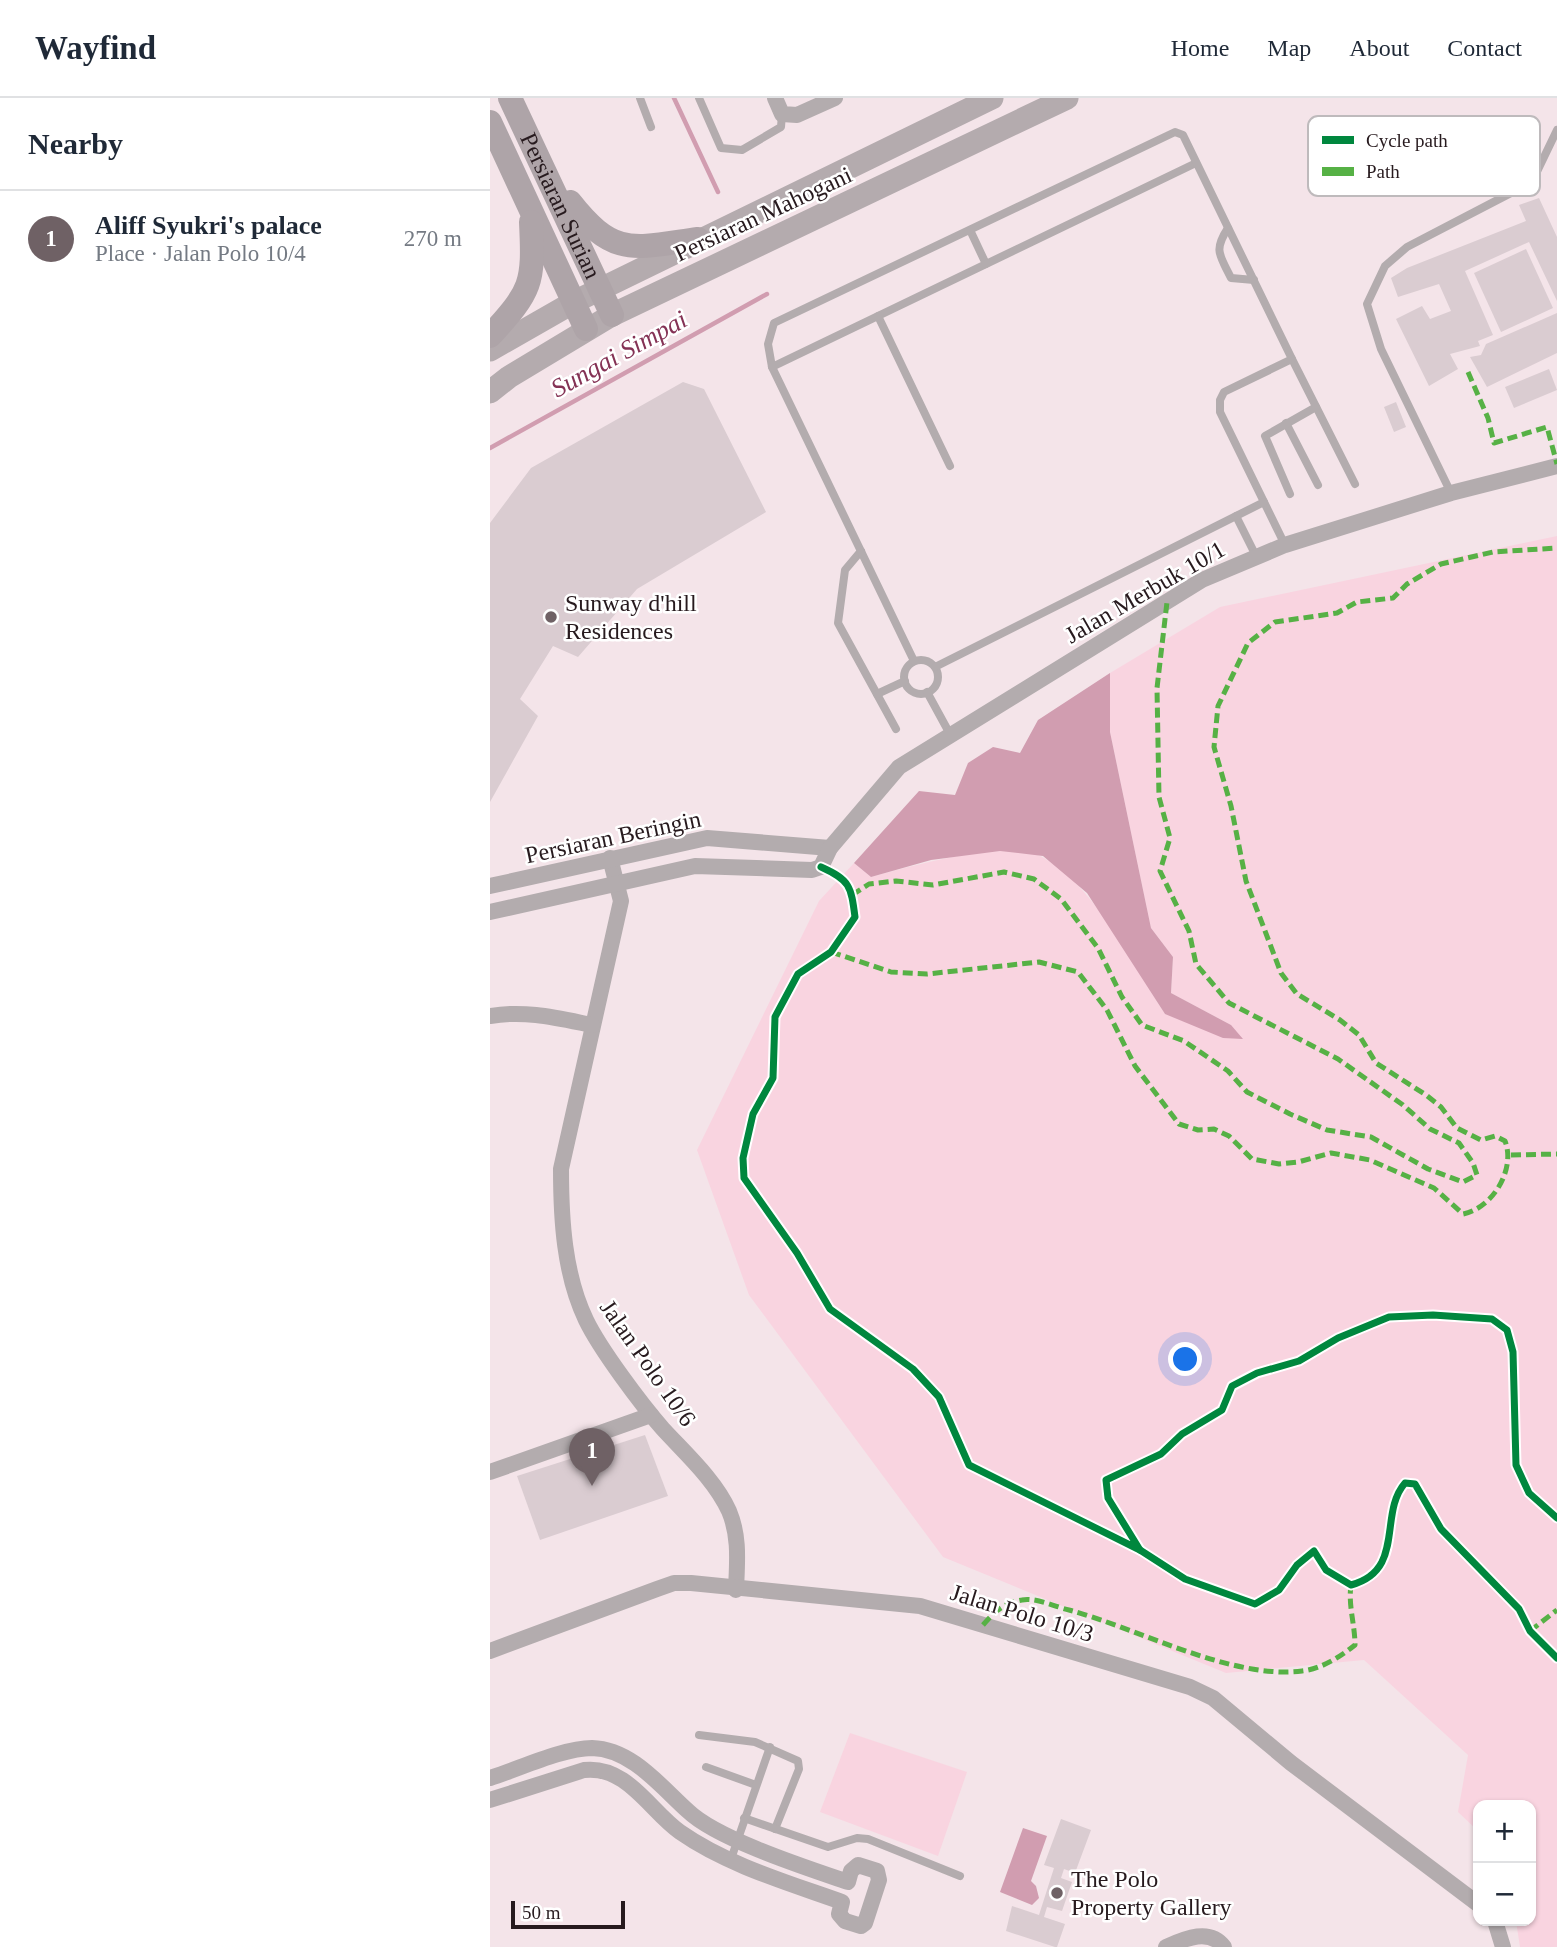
<!DOCTYPE html>
<meta charset="utf-8">
<style>
:root{--surface:#fff;--page:#f6f6f7;--text:#1f2937;--muted:#747a83;--line:#e0e1e3;--accent:#6f6165}
body{margin:0;font-family:"Times New Roman",serif;background:var(--page);color:var(--text)}
.controls{position:absolute;right:21px;bottom:21px;display:grid;overflow:hidden;border-radius:14px;box-shadow:0 2px 5px #0004}
.controls button{width:63px;height:63px;display:grid;place-items:center;padding:0;border:0;border-bottom:2px solid var(--line);background:var(--surface);color:var(--text);font:35px sans-serif}
.scale{position:absolute;left:21px;bottom:18px;width:114px;box-sizing:border-box;padding-left:7px;border:4px solid #271a1e;border-top:0;font-size:19px;line-height:24px;white-space:nowrap;color:#271a1e;-webkit-text-stroke:5px #fff;paint-order:stroke}
.you{position:absolute;left:696px;top:1262px;width:24px;height:24px;margin:-18px;border:5px solid #fff;border-radius:50%;background:#1a73e8;box-shadow:0 0 0 10px #1a73e833}
.badge{display:grid;place-items:center;width:46px;height:46px;border-radius:50%;background:var(--accent);color:#fff;font-size:23px;font-weight:700}
.pin{position:absolute;translate:-50% -58px;filter:drop-shadow(0 2px 4px #0008)}
.pin::after{content:'';position:absolute;top:37px;width:24px;height:21px;background:inherit;clip-path:polygon(0 0,100% 0,50% 100%)}
.list{margin:0;padding:0;list-style:none}
h2{display:flex;justify-content:space-between;align-items:center;height:91px;margin:0;padding:0 28px;font-size:30px}
h2 small{font-size:23px;font-weight:400;color:var(--muted)}
.list li{display:grid;grid-template-columns:46px 1fr auto;gap:21px;align-items:center;box-sizing:border-box;height:98px;padding:0 28px;border-top:2px solid var(--line)}
.list b{display:block;font-size:26px;white-space:nowrap}
.list p{margin:0;font-size:23px;white-space:nowrap;color:var(--muted)}
.list em{font-size:23px;font-style:normal;color:var(--muted)}
.map{position:relative;flex:none;width:1067px;height:1849px;overflow:hidden}
header{display:flex;align-items:center;gap:42px;box-sizing:border-box;height:98px;padding:0 35px;background:var(--surface);border-bottom:2px solid var(--line)}
header strong{font-size:33px}
nav{display:flex;gap:38px;margin-inline-start:auto;font-size:24px}
main{display:flex}
aside{flex:1;background:var(--surface)}
.map>svg:first-child{display:block}
</style>
<header>
<strong>Wayfind</strong>
<nav><a>Home</a><a>Map</a><a>About</a><a>Contact</a></nav>
</header>
<main>
<aside>
<h2>Nearby<small></small></h2>
<ul class="list">
<li><span class="badge">1</span><div><b>Aliff Syukri's palace</b><p>Place · Jalan Polo 10/4</p></div><em>270 m</em></li>
</ul>
</aside>
<div class="map">
<svg width="1067" height="1849" viewBox="0 0 1067 1849">
<rect width="100%" height="100%" fill="#f4e4e9"/>
<!-- green -->
<g fill="#f9d4e0">
<path d="M1067,438V1849H1030L1026,1823H1041V1707H988V1733L968,1714L978,1657L874,1562L736,1575L453,1459L259,1197L207,1052L329,803L364,765L381,779C418,769 521,739 554,760C607,791 642,865 675,916L741,927L681,895L683,859L661,830L620,634V575L730,509Z"/>
<polygon points="360,1635 477,1674 448,1758 330,1714"/>
</g>
<!-- water -->
<g fill="#d19db0">
<polygon points="620,575 620,634 661,830 683,859 681,895 741,927 753,941 733,940 675,916 597,795 553,758 510,753 441,762 381,779 364,765 429,693 465,697 478,665 503,649 530,655 548,622"/>
<polygon points="533,1730 557,1738 541,1783 546,1788 549,1800 542,1807 510,1794"/>
</g>
<g fill="none" stroke-linecap="round" stroke-linejoin="round">
<!-- stream -->
<g stroke="#d19db0" stroke-width="4.5">
<polyline points="184,0 228,94"/>
<polyline points="0,350 277,196"/>
</g>
</g>
<!-- building -->
<g fill="#daccd1">
<polygon points="1049,100 1067,139 1067,203 1039,144 975,173 1003,237 988,243 990,248 960,256 968,271 939,288 906,221 932,208 940,221 961,213 949,186 908,199 901,180 917,170 1036,123 1029,107"/>
<polygon points="1036,151 1063,210 1011,234 984,175"/>
<polygon points="1067,215 1067,255 997,289 980,259 991,257 996,246"/>
<polygon points="1059,271 1067,292 1024,310 1015,289"/>
<polygon points="193,284 214,291 276,414 147,491 88,559 63,548 30,601 48,618 0,704 0,425 41,370"/>
<polygon points="906,304 916,329 904,334 894,309"/>
<polygon points="155,1337 178,1398 50,1442 27,1378"/>
<polygon points="571,1721 601,1732 585,1775 574,1771 571,1780 582,1784 572,1813 557,1809 554,1819 575,1826 567,1849 565,1849 516,1833 522,1808 549,1817 564,1770 554,1767"/>
</g>
<g fill="none" stroke-linecap="round" stroke-linejoin="round">
<!-- service -->
<g stroke="#b3acae" stroke-width="8">
<polyline points="150,0 161,29"/>
<polyline points="209,0 231,50 252,52 291,29 292,16"/>
<path d="M738,130C723,153 730,157 741,180L764,182"/>
<polyline points="480,132 496,166"/>
<polyline points="388,218 460,368"/>
<polyline points="802,261 865,386"/>
<polyline points="282,269 706,65"/>
<polyline points="796,325 828,387"/>
<polyline points="961,395 891,251 877,206 895,168 917,149 1042,84 1067,32"/>
<polyline points="800,396 775,338 826,309"/>
<polyline points="746,418 766,458"/>
<polyline points="371,453 355,472 348,525 406,631"/>
<circle cx="431" cy="579" r="17"/>
<polyline points="424,563 282,269 278,246 284,225 685,34 693,37 802,261 734,294 730,302 730,314 795,447"/>
<polyline points="445,569 774,404"/>
<polyline points="437,594 461,638"/>
<polyline points="387,596 415,583"/>
<polyline points="209,1637 265,1644 308,1663 309,1671 285,1731"/>
<polyline points="216,1669 266,1687"/>
<polyline points="254,1720 338,1749 367,1740 378,1741 470,1778"/>
<polyline points="241,1761 280,1649"/>
</g>
<!-- minor -->
<g stroke="#b3acae" stroke-width="16">
<polyline points="285,0 292,16 307,17 345,0"/>
<path d="M120,760L131,803L71,1071C71,1121 74,1176 96,1222C110,1251 151,1306 173,1331C196,1356 225,1382 239,1413C250,1439 247,1465 246,1492"/>
<polyline points="0,788 217,740 340,750"/>
<polyline points="0,814 205,768 322,772 331,769 340,750 409,669 712,482 795,447 961,395 1067,368"/>
<path d="M0,918C36,912 67,920 102,927"/>
<polyline points="0,1374 161,1317"/>
<polyline points="0,1553 167,1491 184,1485 201,1485 430,1508 700,1589 723,1600 801,1665 988,1806"/>
<path d="M0,1680C29,1671 73,1650 102,1650C142,1651 171,1689 198,1713C227,1741 317,1770 358,1784L361,1773L368,1767L387,1773L389,1782L375,1825L371,1828L355,1823L349,1816L352,1804C299,1785 237,1767 190,1734C160,1713 137,1667 94,1672L0,1702"/>
<polyline points="1005,1823 1013,1849"/>
<path d="M676,1849C696,1840 720,1830 734,1849"/>
</g>
<!-- secondary -->
<g stroke="#b4abae" stroke-width="23">
<polyline points="0,252 84,204 502,0"/>
<polyline points="0,294 19,279 122,217 577,0"/>
</g>
<!-- primary -->
<g stroke="#aea4a8" stroke-width="24">
<path id="s1" d="M20,0L122,217"/>
<polyline points="0,24 96,231"/>
<path d="M80,104C124,160 143,150 208,141"/>
<path d="M0,238C42,192 44,186 41,124"/>
</g>
<!-- quiet -->
<g stroke="#56b145" stroke-width="5" stroke-dasharray="10 5" stroke-linecap="butt">
<polyline points="978,274 998,320 1004,345 1057,329 1067,366"/>
<polyline points="362,797 379,786 406,783 443,787 514,774 544,781 571,801 608,850 632,899 652,927 694,943 738,973 757,994 800,1016 837,1032 881,1039 938,1071 973,1084 987,1077 983,1065 969,1045 940,1031 913,1007 848,961 739,905 706,866 699,833 670,773 680,740 669,699 667,590 677,504"/>
<path d="M341,854L401,874L437,876L549,864L588,874L617,912L645,968L689,1026L708,1032L724,1031L739,1038L762,1061L789,1066L808,1064L841,1055L880,1062L944,1090L973,1116C1003,1110 1026,1071 1015,1043L1005,1038L991,1042L967,1030L951,1009L936,997L886,965L869,937L850,922L807,896L791,875L756,783L741,708L724,649L728,608L758,545L785,524L847,515L867,504L903,500L917,486L951,466L1003,454L1067,450"/>
<polyline points="1021,1057 1067,1056"/>
<path d="M493,1527C505,1513 514,1505 532,1502C545,1499 566,1509 579,1512C647,1530 742,1582 812,1573C831,1571 850,1559 865,1547C865,1527 858,1507 861,1487"/>
<polyline points="1040,1533 1067,1512"/>
</g>
<!-- cycleway casing -->
<g stroke="#fff" stroke-width="11">
<g id="cycleway">
<path d="M331,769C360,782 361,788 365,819L341,854L308,876L285,919L283,980L263,1016L253,1060L254,1080L307,1155L340,1211L423,1271L449,1299L479,1367L650,1452L618,1400L616,1382L671,1356L692,1336L732,1312L742,1288L767,1275L809,1263L848,1240L899,1219L943,1217L1002,1221L1017,1232L1023,1254L1026,1367L1039,1395L1067,1420"/>
<path d="M650,1452L695,1481L765,1506L789,1492L807,1467L824,1453L836,1472L861,1487C916,1472 888,1416 915,1385L925,1386L951,1431L1029,1511L1040,1533L1067,1560"/>
</g>
</g>
<!-- cycleway -->
<use href="#cycleway" stroke="#00873e" stroke-width="7"/>
</g>
<!-- markers -->
<g fill="#6f6165" stroke="#fff" stroke-width="2.5">
<circle cx="61" cy="519" r="7"/>
<circle cx="567" cy="1795" r="7"/>
</g>
<g text-anchor="middle" dominant-baseline="central" stroke-width="5" stroke-linejoin="round" paint-order="stroke">
<!-- street labels -->
<g font-size="24" fill="#271a1e" stroke="#fff">
<text stroke="none"><textPath href="#s1" startOffset="119">Persiaran Surian</textPath></text>
<text transform="translate(273 116) rotate(-25)">Persiaran Mahogani</text>
<text transform="translate(655 494) rotate(-30)">Jalan Merbuk 10/1</text>
<text transform="translate(123 739) rotate(-12)">Persiaran Beringin</text>
<text transform="translate(158 1265) rotate(55)">Jalan Polo 10/6</text>
<text transform="translate(532 1515) rotate(17)">Jalan Polo 10/3</text>
</g>
<!-- poi labels -->
<g font-size="24" fill="#271a1e" stroke="#fff" text-anchor="start">
<text x="75" y="505">Sunway d'hill<tspan x="75" dy="28">Residences</tspan></text>
<text x="581" y="1781">The Polo<tspan x="581" dy="28">Property Gallery</tspan></text>
</g>
<!-- water labels -->
<g font-size="26" font-style="italic" fill="#843255" stroke="#fff">
<text transform="translate(129 256) rotate(-29)">Sungai Simpai</text>
</g>
</g>
<!-- legend -->
<rect x="818" y="18" width="232" height="80" rx="10" fill="#fff" stroke="#bebabc" stroke-width="2"/>
<rect x="832" y="38" width="32" height="8" fill="#00873e"/>
<rect x="832" y="69" width="32" height="9" fill="#56b145"/>
<g font-size="19" fill="#271a1e">
<text x="876" y="49">Cycle path</text>
<text x="876" y="80">Path</text>
</g>
</svg>
<div class="controls">
<button>+</button>
<button>−</button>
</div>
<div class="scale">50 m</div>
<div class="you"></div>
<div class="pin badge" style="left:102px;top:1388px">1</div>
</div>
</main>
